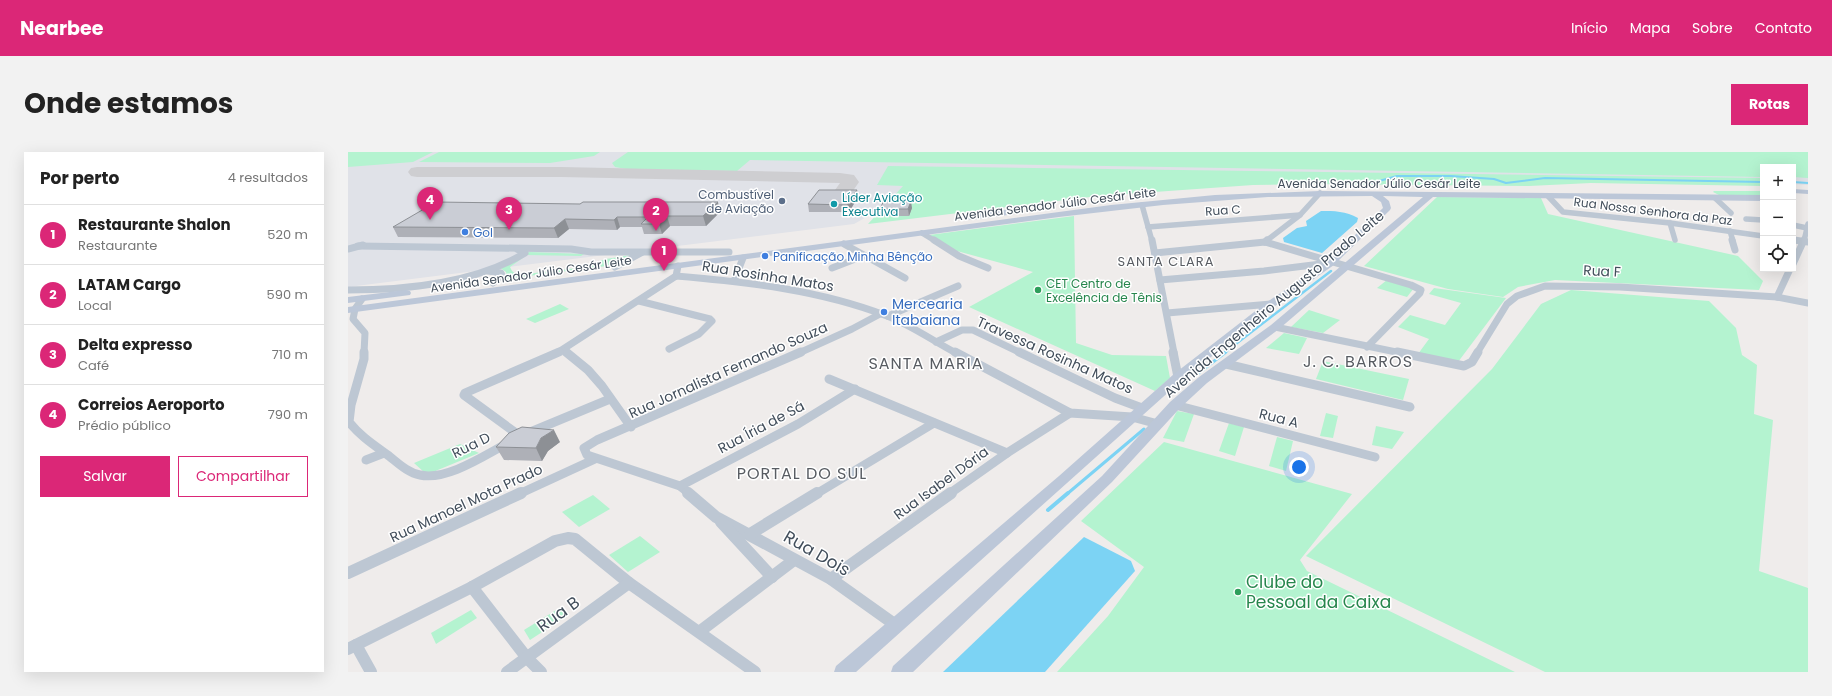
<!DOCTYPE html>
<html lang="pt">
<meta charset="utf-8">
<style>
:root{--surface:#fff;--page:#f2f2f2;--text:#222;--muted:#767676;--line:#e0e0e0;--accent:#db2777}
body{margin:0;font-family:Poppins,sans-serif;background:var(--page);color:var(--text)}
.controls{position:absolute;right:12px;top:12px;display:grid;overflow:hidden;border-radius:0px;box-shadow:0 4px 16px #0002}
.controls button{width:36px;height:36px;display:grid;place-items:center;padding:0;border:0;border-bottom:1px solid var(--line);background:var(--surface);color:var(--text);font:20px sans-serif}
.you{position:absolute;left:951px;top:315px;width:14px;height:14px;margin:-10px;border:3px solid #fff;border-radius:50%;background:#1a73e8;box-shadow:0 0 0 6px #1a73e833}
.badge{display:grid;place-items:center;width:26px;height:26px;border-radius:50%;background:var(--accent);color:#fff;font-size:13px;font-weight:700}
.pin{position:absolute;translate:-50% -33px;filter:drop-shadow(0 1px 2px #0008)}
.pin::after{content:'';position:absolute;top:21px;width:14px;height:12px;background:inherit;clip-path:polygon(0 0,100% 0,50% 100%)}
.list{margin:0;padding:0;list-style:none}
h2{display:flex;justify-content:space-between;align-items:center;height:52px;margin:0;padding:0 16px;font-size:17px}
h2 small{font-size:13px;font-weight:400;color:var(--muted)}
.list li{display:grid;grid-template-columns:26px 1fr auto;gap:12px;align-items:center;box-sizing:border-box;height:60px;padding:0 16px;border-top:1px solid var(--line)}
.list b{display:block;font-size:15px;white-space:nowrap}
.list p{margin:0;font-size:13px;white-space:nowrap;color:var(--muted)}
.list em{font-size:13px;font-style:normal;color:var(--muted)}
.actions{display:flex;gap:8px;padding:12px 16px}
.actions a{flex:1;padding:9px 0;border:1px solid var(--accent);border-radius:0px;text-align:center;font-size:14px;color:var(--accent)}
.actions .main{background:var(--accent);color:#fff}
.icon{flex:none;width:22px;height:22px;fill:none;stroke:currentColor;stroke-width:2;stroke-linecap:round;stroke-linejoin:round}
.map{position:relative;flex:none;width:1460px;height:520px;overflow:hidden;border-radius:0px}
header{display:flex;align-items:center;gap:24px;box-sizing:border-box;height:56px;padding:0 20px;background:var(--accent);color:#fff}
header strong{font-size:19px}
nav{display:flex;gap:22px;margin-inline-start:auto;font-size:14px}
.intro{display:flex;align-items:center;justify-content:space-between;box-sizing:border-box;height:96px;padding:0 24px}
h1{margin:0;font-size:28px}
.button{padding:10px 18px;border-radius:0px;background:var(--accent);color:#fff;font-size:14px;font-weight:700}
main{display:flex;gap:24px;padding:0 24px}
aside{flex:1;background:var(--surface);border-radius:0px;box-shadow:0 4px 16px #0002}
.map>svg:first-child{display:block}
</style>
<header>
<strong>Nearbee</strong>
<nav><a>Início</a><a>Mapa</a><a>Sobre</a><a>Contato</a></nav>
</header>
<div class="intro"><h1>Onde estamos</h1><a class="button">Rotas</a></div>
<main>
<aside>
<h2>Por perto<small>4 resultados</small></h2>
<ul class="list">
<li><span class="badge">1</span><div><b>Restaurante Shalon</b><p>Restaurante</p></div><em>520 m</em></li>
<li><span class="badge">2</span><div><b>LATAM Cargo</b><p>Local</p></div><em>590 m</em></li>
<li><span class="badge">3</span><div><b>Delta expresso</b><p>Café</p></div><em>710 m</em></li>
<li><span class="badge">4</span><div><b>Correios Aeroporto</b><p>Prédio público</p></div><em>790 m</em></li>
</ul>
<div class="actions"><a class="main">Salvar</a><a>Compartilhar</a></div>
</aside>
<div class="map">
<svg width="1460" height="520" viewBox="0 0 1460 520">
<rect width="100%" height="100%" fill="#efeceb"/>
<!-- airport -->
<polygon fill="#e0e2e8" points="0,0 1460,0 1460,33 1445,32 1445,15 1415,15 1415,32 597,21 506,72 0,135"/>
<!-- green -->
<g fill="#b4f3d0">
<polygon points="0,0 85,0 65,10 0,15"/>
<polygon points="91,0 252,0 246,4 202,11 71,10"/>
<polygon points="280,0 1460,0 1460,26 1445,25 1445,15 1415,15 1415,25 402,8 389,19 278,17 267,15 264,11"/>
<polygon points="540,14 1415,26 1415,34 1243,31 1181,34 959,32 905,33 750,44 520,72 555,34 529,33"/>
<polygon points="1366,39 1415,39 1415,44 1371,43 1365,40"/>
<polygon points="1089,45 1193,46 1200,62 1390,104 1415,129 1411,138 1207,128 1170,135 1155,145 1100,137 1016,114"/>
<polygon points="726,64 728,191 764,203 818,204 822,226 807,239 621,155 685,120 609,99 581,83"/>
<polygon points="181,100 236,102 233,104 179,103 162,115 164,119 169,123 230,116 258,107 283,103 268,112 259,114 156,127 159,124 158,120 151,115"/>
<polygon points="1039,128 1066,136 1059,145 1029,136"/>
<polygon points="1086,136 1158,146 1110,210 1070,202 1081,187 1050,175 1062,163 1097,173 1113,151 1081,142"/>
<polygon points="1223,138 1361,149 1388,176 1394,203 1409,213 1406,262 1425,268 1411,419 1460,436 1460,520 1197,520 958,404 1144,217 1193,152"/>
<polygon points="212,152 221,157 187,171 178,167"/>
<polygon points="961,158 992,168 975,181 943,175"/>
<polygon points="936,181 959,186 951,202 918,196"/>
<polygon points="975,209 1061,227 1055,248 968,227"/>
<polygon points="829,259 846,262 836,290 815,286"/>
<polygon points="978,261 990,264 985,286 972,284"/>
<polygon points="881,271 896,275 887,304 871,299"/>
<polygon points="1028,274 1056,280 1044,297 1024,293"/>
<polygon points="929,285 945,289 938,319 921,314"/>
<polygon points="816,290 1004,342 952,408 959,419 1167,520 709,520 760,464 796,415 733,369"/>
<polygon points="112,292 131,301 85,320 77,321 66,311"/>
<polygon points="245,343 262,357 231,375 214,360"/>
<polygon points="292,384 312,400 280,420 261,403"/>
<polygon points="213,455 220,463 182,488 176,478"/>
<polygon points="123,458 129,466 88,492 83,481"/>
</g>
<!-- water -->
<g fill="#7cd3f4">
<path d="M973,59C986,59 998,59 1010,66L1009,70L974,101L936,90L935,86L949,76L959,74L958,69Z"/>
<polygon points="736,385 783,409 787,419 697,520 595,520"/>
</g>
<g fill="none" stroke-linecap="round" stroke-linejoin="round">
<!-- stream-far3 -->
<g stroke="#7cd3f4" stroke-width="2">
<polyline points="1445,30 1460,31"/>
<polyline points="1024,31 1049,24 1103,24 1146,27 1158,31 1197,26 1415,30"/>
</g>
<!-- stream-far2 -->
<polyline stroke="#7cd3f4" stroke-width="2.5" points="876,201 983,119"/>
<!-- stream-far1 -->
<g stroke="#7cd3f4" stroke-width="3">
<polyline points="848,223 878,200"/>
<polyline points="719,342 796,277"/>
</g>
<!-- stream -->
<polyline stroke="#7cd3f4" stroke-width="4" points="700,358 720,341"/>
<!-- taxiway -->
<polygon fill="#ceced1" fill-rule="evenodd" points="69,15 213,15 492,21 506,23 511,30 498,49 491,51 484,49 482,45 492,31 213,25 69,25 63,24 60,20 63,16"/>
<!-- street-far3 -->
<g stroke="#bdc7d3" stroke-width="5.5">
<polyline points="1200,44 1215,60 1322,71 1415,84"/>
<polyline points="1367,46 1383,61"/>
<polyline points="794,53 804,89"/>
<polyline points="1398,67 1415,68"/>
<polyline points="1322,71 1327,88"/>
<polyline points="1445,73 1459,76"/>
<polyline points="800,75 952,63"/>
<polyline points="1382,79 1385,89"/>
<polyline points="574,81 587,89"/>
<polyline points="1445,88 1454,89"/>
<polyline points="918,89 952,63 972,41"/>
<polyline points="1456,89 1460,72"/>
</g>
<!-- street-far2 -->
<g stroke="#bdc7d3" stroke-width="7">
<polyline points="586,88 611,104 640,116"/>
<polyline points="804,88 826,201"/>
<polyline points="1384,88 1387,98"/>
<polyline points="1446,88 1460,90"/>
<polyline points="917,90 919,88"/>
<polyline points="496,92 557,126"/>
<polyline points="10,94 223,97 243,100 381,100"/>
<polyline points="0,97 15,93"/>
<polyline points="807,101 917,90 1063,133 1073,138 1072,141 1019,195"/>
<polyline points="1445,112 1456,88"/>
<polyline points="267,115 293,101"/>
<polyline points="484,116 515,104"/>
<polyline points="140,119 153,121 154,123 145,131"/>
<path d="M328,124C399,130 472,138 539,164C561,172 587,190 608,201"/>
<polyline points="812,128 916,119 981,111"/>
<polyline points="386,129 395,106"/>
<path d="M0,138C58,138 126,132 177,101L169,97"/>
<polyline points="1429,145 1442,117"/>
<polyline points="14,147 7,157 5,167 17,181 16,201"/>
<polyline points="291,149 362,167 364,169 351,182 321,197"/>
<polyline points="819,161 923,152"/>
<polyline points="540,164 610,134"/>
<polyline points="927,175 1053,201"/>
<polyline points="588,190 614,178 625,178 673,201"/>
<polyline points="216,198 220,201"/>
<polyline points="209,201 328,124 330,114"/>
<polyline points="451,201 504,177 532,162"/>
<polyline points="1129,201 1159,152 1169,144 1197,134 1272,135 1429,145 1460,151"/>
</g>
<!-- street-far1 -->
<g stroke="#bdc7d3" stroke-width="9">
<path d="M16,200V207L3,253L1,270C12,284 26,293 41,304C50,311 60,321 72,323C99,329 137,303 160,291"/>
<polyline points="218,200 240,218 254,234 283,275"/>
<polyline points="607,200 722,261 784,265 810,272"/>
<polyline points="671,200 767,246 794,256"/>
<polyline points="825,200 830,225"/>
<polyline points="1049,200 1116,214 1124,210 1130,200"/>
<polyline points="878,212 1062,255"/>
<polyline points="481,227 659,301"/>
<polyline points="827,253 1027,305"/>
<polyline points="180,281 262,247"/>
<polyline points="172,284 116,243 117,241 211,200"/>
<polyline points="18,308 36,301"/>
<polyline points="332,334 450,272 507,237"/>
<polyline points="171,342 247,307"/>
<polyline points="342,342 332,334 239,303 236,296 249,288 453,200"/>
<polyline points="468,342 586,271"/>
<polyline points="601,342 659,301 722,261"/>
</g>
<!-- street -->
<g stroke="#bdc7d3" stroke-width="12">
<polyline points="340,341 368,365 483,427 549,474"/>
<polyline points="373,370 424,425"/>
<polyline points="402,382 469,341"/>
<polyline points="0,421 173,341"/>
<polyline points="483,427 603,341"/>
<polyline points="124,435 179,506 193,520"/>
<polyline points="351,480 446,408"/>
<polyline points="8,493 23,520"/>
<polyline points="0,497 124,435 207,389 220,386 227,387 281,431 407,520"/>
<polyline points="159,520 281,431"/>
</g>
<!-- secondary -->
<g fill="#bcc7d8" fill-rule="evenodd">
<polygon points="1445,37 1460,38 1460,42 1445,41"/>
<polygon points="972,39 1415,43 1415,49 1085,45 931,177 859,231 832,256 764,330 565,520 543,520 545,514 754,324 822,250 851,225 923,173 1075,45 1035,44 1041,49 1043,56 1042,58 986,113 927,154 834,228 508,520 486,520 488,514 711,324 826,222 919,150 980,109 1035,56 1033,50 1024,44 920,45 815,53 711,65 0,161 0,155 763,53 867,43"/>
<polygon points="664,57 668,60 667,62 622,68 618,65 622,62"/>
<polygon points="58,138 62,139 63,141 62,143 0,151 0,145"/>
</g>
</g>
<!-- wall -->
<g fill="#aeb0b7">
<polygon points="509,38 510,45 501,60 461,60 460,52"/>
<polygon points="564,56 561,64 533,64 532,57"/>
<polygon points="372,60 358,74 322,74 314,82 296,82 294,75 272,75 269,78 221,77 210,86 50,85 45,75"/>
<polygon points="212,290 200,299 194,309 156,308 148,295"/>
</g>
<!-- shaded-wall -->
<g fill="#8d9095">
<polygon points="509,38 510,45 501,60 499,53"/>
<polygon points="563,49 564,56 561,64 560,57"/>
<polygon points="370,50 372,60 358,74 355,64"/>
<polygon points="319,64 322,74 314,82 311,72"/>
<polygon points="269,65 272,75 269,78 266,68"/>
<polygon points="217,67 221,77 210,86 206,76"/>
<polygon points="206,278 212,290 200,299 194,309 188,296 193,286"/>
</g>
<!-- building -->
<g fill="#cacdd5" stroke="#8d9095">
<polygon points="471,38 509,38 499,53 460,52"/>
<polygon points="536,48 563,49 560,57 532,57"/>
<polygon points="88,50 232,52 235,50 370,50 355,64 319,64 311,72 293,72 300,65 269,65 266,68 217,67 206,76 45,75"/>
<polygon points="174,275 206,278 193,286 188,296 148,295 161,281"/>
</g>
<!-- markers -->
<circle fill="#5c6f8a" stroke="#fff" stroke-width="1.5" cx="434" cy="49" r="4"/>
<circle fill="#0f9aa8" stroke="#fff" stroke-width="1.5" cx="486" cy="52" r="4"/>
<g fill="#3f7fe0" stroke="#fff" stroke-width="1.5">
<circle cx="117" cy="80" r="4"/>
<circle cx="417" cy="104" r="4"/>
<circle cx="536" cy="160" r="4"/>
</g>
<g fill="#2e9e5b" stroke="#fff" stroke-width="1.5">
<circle cx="690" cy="138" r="4"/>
<circle cx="890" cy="440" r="4"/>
</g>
<g text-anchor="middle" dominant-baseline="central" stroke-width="3" stroke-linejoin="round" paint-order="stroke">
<!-- far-street labels -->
<g font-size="12" fill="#424e5b" stroke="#fff">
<text x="1031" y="31">Avenida Senador Júlio Cesár Leite</text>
<text transform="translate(707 52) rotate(-7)">Avenida Senador Júlio Cesár Leite</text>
<text transform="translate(875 58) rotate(-4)">Rua C</text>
<text transform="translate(1305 59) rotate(7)">Rua Nossa Senhora da Paz</text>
<text transform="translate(183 122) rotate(-8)">Avenida Senador Júlio Cesár Leite</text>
</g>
<!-- far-service labels -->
<g font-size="12" fill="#4e5e75" stroke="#fff" text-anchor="end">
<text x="426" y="42">Combustível<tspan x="426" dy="14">de Aviação</tspan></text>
</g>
<!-- far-culture labels -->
<g font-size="12" fill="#0d838f" stroke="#fff" text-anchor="start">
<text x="494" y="45">Líder Aviação<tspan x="494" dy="14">Executiva</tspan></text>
</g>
<!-- far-shop labels -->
<g font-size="12" fill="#366cbe" stroke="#fff" text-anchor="start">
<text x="125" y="80">Gol</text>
<text x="425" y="104">Panificação Minha Bênção</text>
</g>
<!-- far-leisure labels -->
<g font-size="12" fill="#27864d" stroke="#fff" text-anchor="start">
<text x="698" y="131">CET Centro de<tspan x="698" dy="14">Excelência de Tênis</tspan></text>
</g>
<!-- far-quarter labels -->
<g font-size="13" letter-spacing="1" fill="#585c62" stroke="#fff">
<text x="818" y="109">SANTA CLARA</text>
</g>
<!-- street labels -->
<g font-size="14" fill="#424e5b" stroke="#fff">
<text transform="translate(1254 119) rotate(3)">Rua F</text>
<text transform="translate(420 124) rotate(9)">Rua Rosinha Matos</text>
<text transform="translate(926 152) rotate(-40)">Avenida Engenheiro Augusto Prado Leite</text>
<text transform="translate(707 203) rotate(24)">Travessa Rosinha Matos</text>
<text transform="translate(380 218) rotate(-24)">Rua Jornalista Fernando Souza</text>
<text transform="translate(931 266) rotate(14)">Rua A</text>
<text transform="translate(413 275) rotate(-28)">Rua Íria de Sá</text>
<text transform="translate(123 293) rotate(-26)">Rua D</text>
<text transform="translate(593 331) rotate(-36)">Rua Isabel Dória</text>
<text transform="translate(118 351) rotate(-25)">Rua Manoel Mota Prado</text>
</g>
<!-- shop labels -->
<g font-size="14" fill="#366cbe" stroke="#fff" text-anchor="start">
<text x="544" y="152">Mercearia<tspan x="544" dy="16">Itabaiana</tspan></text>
</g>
<!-- quarter labels -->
<g font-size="16" letter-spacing="1" fill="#585c62" stroke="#fff">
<text x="1010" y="209">J. C. BARROS</text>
<text x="578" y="211">SANTA MARIA</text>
<text x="454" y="321">PORTAL DO SUL</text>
</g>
<!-- near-street labels -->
<g font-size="17" fill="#424e5b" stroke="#fff">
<text transform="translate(469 401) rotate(30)">Rua Dois</text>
<text transform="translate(210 462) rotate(-36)">Rua B</text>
</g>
<!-- near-leisure labels -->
<g font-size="17" fill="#27864d" stroke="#fff" text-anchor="start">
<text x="898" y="430">Clube do<tspan x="898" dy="20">Pessoal da Caixa</tspan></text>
</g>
</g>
</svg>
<div class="controls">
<button>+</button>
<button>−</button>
<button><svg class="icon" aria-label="locate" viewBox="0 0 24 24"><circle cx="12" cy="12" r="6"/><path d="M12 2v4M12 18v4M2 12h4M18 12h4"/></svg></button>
</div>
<div class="you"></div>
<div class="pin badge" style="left:316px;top:119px">1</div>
<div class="pin badge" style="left:308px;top:79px">2</div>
<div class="pin badge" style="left:161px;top:78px">3</div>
<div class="pin badge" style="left:82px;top:68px">4</div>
</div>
</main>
